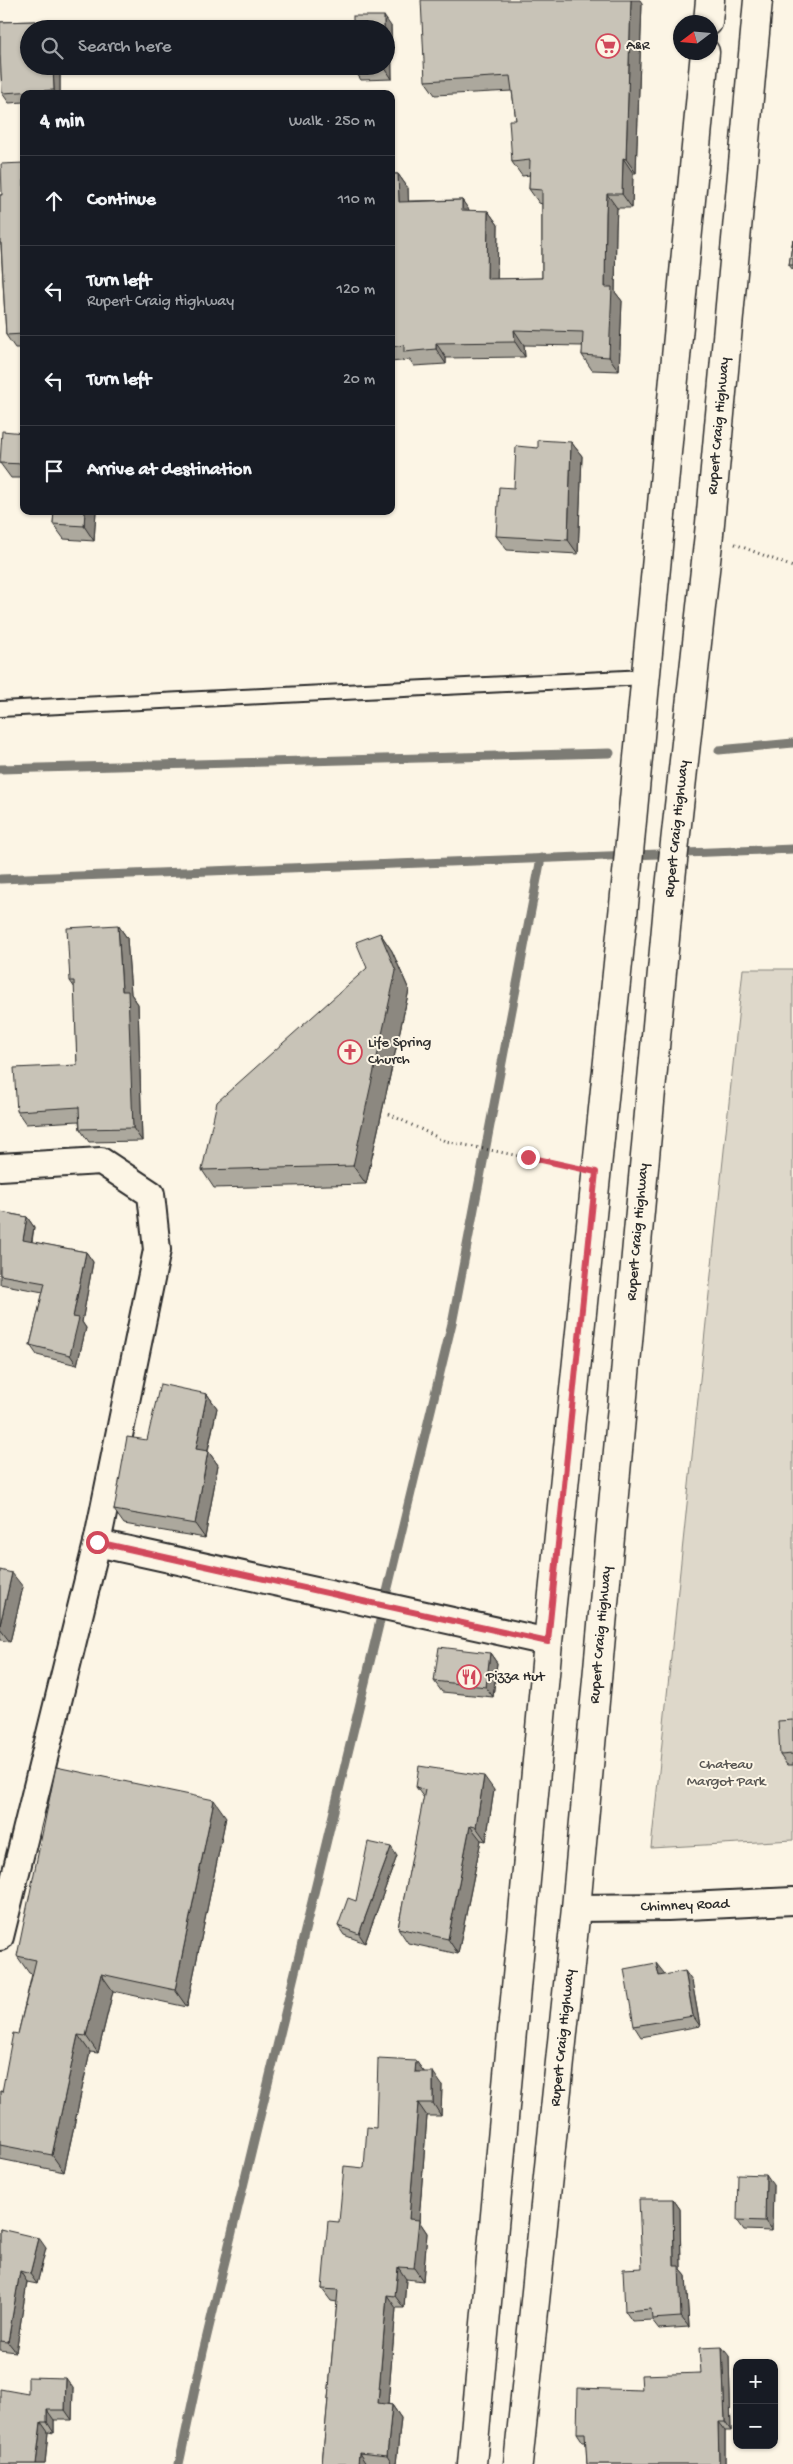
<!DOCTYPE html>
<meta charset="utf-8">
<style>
:root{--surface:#171b24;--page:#242831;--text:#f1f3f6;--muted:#9ea1a6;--line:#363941}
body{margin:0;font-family:"Gochi Hand",sans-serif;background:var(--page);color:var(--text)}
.controls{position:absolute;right:15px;bottom:15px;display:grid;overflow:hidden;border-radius:10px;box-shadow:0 1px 4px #0004}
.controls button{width:45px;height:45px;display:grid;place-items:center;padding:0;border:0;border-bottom:1px solid var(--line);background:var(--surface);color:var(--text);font:25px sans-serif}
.compass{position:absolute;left:673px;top:15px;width:45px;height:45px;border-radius:50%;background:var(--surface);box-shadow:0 1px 4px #0004;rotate:254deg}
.stop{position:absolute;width:15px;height:15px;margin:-11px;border:4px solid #d1495b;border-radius:50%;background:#fff}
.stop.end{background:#d1495b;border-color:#fff;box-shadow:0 1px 5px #0008}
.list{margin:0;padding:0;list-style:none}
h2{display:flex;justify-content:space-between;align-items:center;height:65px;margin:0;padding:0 20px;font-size:21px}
h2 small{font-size:16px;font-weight:400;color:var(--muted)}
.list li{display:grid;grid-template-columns:32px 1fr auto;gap:15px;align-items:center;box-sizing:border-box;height:90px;padding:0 20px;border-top:1px solid var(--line)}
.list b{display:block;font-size:19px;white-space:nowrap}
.list p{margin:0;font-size:16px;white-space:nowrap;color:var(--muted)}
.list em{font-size:16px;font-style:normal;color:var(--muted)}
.icon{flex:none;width:28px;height:28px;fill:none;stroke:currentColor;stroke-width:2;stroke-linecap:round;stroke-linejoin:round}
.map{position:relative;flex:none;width:793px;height:2464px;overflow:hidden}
.search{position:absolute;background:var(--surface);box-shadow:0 1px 4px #0004;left:20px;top:20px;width:375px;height:55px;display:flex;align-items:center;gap:12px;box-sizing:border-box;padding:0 18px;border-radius:28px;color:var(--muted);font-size:19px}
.panel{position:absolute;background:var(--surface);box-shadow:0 1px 4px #0004;left:20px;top:90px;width:375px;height:425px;border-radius:10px}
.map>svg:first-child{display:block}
</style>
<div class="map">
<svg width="793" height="2464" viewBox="0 0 793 2464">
<rect width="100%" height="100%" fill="#fcf5e5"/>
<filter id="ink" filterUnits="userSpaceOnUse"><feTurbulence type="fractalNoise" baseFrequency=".02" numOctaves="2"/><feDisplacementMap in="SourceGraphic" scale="10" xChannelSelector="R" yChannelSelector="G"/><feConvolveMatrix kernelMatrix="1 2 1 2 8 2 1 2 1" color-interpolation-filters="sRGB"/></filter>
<g filter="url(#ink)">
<!-- green -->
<polygon fill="#ded8ca" stroke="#84827a" points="743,969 793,969 793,1840 651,1848"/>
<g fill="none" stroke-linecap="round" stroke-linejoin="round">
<!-- stream -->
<g stroke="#7d7b74" stroke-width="9">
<polyline points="719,750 793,743"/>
<polyline points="0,769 610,753"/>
<polyline points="0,879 793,849"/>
<polyline points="179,2464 203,2352 453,1319 541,858"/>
</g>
<!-- lane casing -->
<g stroke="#2b2b2b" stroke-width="18">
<polyline id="lane" points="0,709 646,677"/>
</g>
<!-- street casing -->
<g stroke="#2b2b2b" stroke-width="30">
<g id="street">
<polyline points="0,1167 101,1161 151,1194 157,1250 97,1543 0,1937"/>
<polyline points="97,1543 548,1642"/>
<polyline points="576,1908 668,1907 793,1901"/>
</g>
</g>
<!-- primary casing -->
<g stroke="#2b2b2b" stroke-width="31">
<g id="primary">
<polyline points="708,22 710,0"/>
<polyline points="472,2464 548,1642 624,905 705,52"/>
<polyline points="518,2464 576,1908 668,906 709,534 758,0"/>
</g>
</g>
<!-- path -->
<g stroke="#2b2b2b" stroke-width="3" stroke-dasharray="1 4" stroke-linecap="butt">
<polyline points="735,544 793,567"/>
<polyline points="389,1114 445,1141 569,1166"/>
</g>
<!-- lane -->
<use href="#lane" stroke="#fcf5e5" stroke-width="14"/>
<!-- street -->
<use href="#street" stroke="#fcf5e5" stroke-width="26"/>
<!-- primary -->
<use href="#primary" stroke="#fcf5e5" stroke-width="28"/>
</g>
<!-- wall -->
<g fill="#aca89d" stroke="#2b2b2b">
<polygon points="642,3 636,173 633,173 632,208 617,208 616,228 615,292 622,301 619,371 592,370 582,355 583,346 524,345 525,357 446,358 446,364 414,366 410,360 391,362 391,174 398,174 408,188 408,201 462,200 469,211 488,211 498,225 497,279 542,278 542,204 539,203 529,189 530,175 522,176 512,162 516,120 512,91 435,95 425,81"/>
<polygon points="36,21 42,29 29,29 29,66 55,66 60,73 60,94 24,94 24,102 9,103 2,93 0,54 0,22"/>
<polygon points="391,26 392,79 361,80 354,69"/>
<polygon points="24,163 24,348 15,348 6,335 1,246 0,244 0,195 2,195"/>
<polygon points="793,239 793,270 789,265"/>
<polygon points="24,433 24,478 11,478 0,463"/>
<polygon points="571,442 582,456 578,554 507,550 496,536 514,488"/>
<polygon points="54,511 96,511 94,541 64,539 53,524"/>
<polygon points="118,925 127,938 131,994 138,1004 142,1141 89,1142 80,1129 79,1121 26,1124 17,1111 77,1065 75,988 70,981"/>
<polygon points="380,933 392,951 409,990 366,1184 214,1188 202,1170 367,968"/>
<polygon points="0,1212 27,1217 34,1227 32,1242 86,1252 93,1262 82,1322 86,1328 77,1365 37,1355 30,1345 43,1292 0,1284"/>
<polygon points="207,1394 217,1408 208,1451 218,1465 205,1538 124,1524 114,1510 147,1440"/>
<polygon points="0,1570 23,1587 10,1642 0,1640"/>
<polygon points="490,1653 497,1663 493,1697 442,1692 434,1681"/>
<polygon points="793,1720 793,1765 787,1765 780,1755"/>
<polygon points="416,1787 494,1790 486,1841 481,1840 458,1954 408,1943 398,1928 424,1798"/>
<polygon points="226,1817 187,2007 113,1991 98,2053 90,2052 64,2172 0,2159 0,2091 2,2092 18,2034 32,1974 29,1973 17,1956"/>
<polygon points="397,1856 365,1943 344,1935 338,1926 356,1901"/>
<polygon points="664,1973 664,1975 692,1981 700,2026 641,2037 634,2026"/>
<polygon points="416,2061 424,2072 442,2085 441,2116 427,2116 419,2221 427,2233 423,2281 406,2279 404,2308 396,2308 388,2404 392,2405 401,2418 396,2464 322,2464 337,2302 331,2301 322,2289 339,2222 364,2168 376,2128"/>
<polygon points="773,2185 772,2231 744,2230 737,2220"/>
<polygon points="673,2199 680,2209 681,2270 686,2276 689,2327 659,2329 652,2320 632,2321 625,2311"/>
<polygon points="0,2229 46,2248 37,2284 27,2282 16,2352 0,2350"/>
<polygon points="729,2356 731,2431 725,2431 725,2464 587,2464 586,2442 583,2442 577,2433 642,2390 701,2373"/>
<polygon points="73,2388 72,2420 54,2420 54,2433 48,2432 45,2464 0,2464 28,2394"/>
</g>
<!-- shaded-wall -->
<g fill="#8c8880" stroke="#2b2b2b">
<polygon points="631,0 640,0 642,3 636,173 626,159"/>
<polygon points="384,16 391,26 392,79 385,68 385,66 386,66 386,29 384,29"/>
<polygon points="36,21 42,29 37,29"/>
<polygon points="53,66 55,66 60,73 60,94 56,94 54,90"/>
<polygon points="623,158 633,173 632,208 622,194"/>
<polygon points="398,174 408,188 409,216 399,202"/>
<polygon points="607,194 617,208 616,228 615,292 622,301 619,371 609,357 605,287 606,213"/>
<polygon points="462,200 472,214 462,210"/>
<polygon points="488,211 498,225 497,293 487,279"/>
<polygon points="514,330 524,345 525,357 515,342"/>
<polygon points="436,343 446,358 446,364 436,349"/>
<polygon points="571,442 582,456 578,554 568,540"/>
<polygon points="85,511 96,511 94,541 84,526"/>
<polygon points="118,925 127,938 131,994 138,1004 142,1141 133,1128 122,991"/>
<polygon points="380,933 392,951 409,990 366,1184 353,1166"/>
<polygon points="27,1217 34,1227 30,1250 23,1240"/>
<polygon points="86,1252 93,1262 82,1322 86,1328 77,1365 70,1355 73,1317"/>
<polygon points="207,1394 217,1408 205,1463 196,1449"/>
<polygon points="208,1451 218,1465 205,1538 195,1524"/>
<polygon points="12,1573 23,1587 10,1642 0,1629 0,1625"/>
<polygon points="490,1653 497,1663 493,1697 486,1687"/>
<polygon points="484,1776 494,1790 486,1841 476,1827"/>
<polygon points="214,1800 226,1817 187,2007 175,1990"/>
<polygon points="470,1826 481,1840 458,1954 448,1939"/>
<polygon points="391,1847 397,1856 365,1943 359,1934"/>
<polygon points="656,1963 664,1973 666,1986 659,1976"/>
<polygon points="685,1971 692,1981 700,2026 693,2016"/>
<polygon points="101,1974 113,1991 98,2053 86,2036"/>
<polygon points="78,2035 90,2052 64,2172 52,2155"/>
<polygon points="416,2061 425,2073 415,2072"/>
<polygon points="433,2072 442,2085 441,2116 433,2103"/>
<polygon points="418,2103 427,2116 419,2221 427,2233 423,2281 414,2268 409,2219"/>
<polygon points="766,2175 773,2185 772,2231 765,2221"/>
<polygon points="673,2199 680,2209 681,2270 686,2276 689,2327 681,2317 674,2266"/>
<polygon points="39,2238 46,2248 37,2284 30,2274"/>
<polygon points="398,2267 406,2279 404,2308 395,2296"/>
<polygon points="20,2271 27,2282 16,2352 8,2342"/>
<polygon points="387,2295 396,2308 387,2416 378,2403"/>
<polygon points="722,2347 729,2356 731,2431 725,2422"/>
<polygon points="66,2378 73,2388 72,2420 65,2410"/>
<polygon points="392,2405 401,2418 396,2464 392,2464 387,2456"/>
<polygon points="47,2410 54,2420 54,2433 47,2422"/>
<polygon points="41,2422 48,2432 45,2464 36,2464"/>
<polygon points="718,2422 725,2431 725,2464 719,2464"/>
<polygon points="359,2453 366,2464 358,2464"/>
</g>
<!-- building -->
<g fill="#c8c3b7" stroke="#2b2b2b">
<polygon points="421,0 631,0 626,159 623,158 622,194 607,194 606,213 605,287 612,287 609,357 582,355 583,332 514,330 515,342 436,343 436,349 404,352 404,345 391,347 391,174 398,174 399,202 462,200 462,210 488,211 487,279 542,278 542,190 529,189 530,160 512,162 509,120 516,120 510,76 425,81"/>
<rect x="353" y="16" width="31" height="13"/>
<polygon points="36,21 37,29 29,29 29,66 53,66 54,90 2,93 0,54 0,22"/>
<polygon points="354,66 385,66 385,68 354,69"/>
<polygon points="24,163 24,334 6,335 1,243 0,243 0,195 2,195 1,164"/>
<polygon points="793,239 793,265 789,265"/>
<polygon points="2,431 24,433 24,464 0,463"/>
<polygon points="538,440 571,442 568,540 496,536 499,487 514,488 516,446 538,448"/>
<polygon points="54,511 85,511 84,526 53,524"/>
<polygon points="118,925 122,991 128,991 133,1128 80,1129 79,1107 17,1111 14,1068 77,1065 74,981 70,981 67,928"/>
<polygon points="380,933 396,971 353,1166 202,1170 217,1102 367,968 356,942"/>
<polygon points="0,1212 27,1217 23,1240 86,1252 73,1317 79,1318 70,1355 30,1345 45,1283 0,1275"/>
<polygon points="160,1384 207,1394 196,1449 208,1451 195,1524 114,1510 127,1437 147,1440"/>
<polygon points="0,1570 12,1573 0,1625"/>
<polygon points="439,1647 490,1653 486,1687 434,1681"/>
<polygon points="793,1720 793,1754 780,1755 778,1721"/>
<polygon points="419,1766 484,1776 476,1827 470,1826 448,1939 398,1928 425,1790 416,1787"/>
<polygon points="56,1767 214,1800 175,1990 101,1974 86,2036 78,2035 52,2155 0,2145 0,2091 2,2092 13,2033 18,2034 36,1960 17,1956"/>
<polygon points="368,1842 391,1847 359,1934 338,1926 348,1898 356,1901"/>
<polygon points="656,1963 659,1976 685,1971 693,2016 634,2026 624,1969"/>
<polygon points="378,2059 416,2061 415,2072 433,2072 433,2103 418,2103 409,2219 419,2220 414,2268 398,2267 395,2296 387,2295 378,2403 392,2405 387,2456 359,2453 358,2464 322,2464 338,2290 322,2289 328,2221 339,2222 344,2166 364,2168 367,2127 376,2128"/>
<polygon points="738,2174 766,2175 765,2221 737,2220"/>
<polygon points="639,2199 673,2199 674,2266 679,2266 681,2317 652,2319 651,2309 625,2311 623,2269 642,2268"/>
<polygon points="0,2229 39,2238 30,2274 20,2271 8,2342 0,2341"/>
<polygon points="722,2347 725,2422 718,2422 719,2464 587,2464 585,2433 577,2433 578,2388 642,2390 641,2375 701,2373 699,2348"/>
<polygon points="28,2377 66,2378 65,2410 47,2410 47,2422 41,2422 36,2464 0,2464 0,2389 28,2394"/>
</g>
</g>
<g fill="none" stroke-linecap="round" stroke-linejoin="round" filter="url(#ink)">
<!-- route -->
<polyline stroke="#d1495b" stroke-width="6" points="97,1542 548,1642 596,1172 528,1157"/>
</g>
<!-- icons -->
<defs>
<g id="supermarket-ring" transform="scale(1.25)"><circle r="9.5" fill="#fcf5e5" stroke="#d1495b" stroke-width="1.5"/><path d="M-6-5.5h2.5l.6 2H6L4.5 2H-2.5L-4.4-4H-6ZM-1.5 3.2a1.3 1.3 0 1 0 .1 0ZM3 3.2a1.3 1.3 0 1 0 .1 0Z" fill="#d1495b"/></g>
<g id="church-ring" transform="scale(1.25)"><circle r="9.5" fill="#fcf5e5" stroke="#d1495b" stroke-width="1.5"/><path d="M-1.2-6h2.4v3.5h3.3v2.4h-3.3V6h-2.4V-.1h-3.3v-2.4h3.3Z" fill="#d1495b"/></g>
<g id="restaurant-ring" transform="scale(1.25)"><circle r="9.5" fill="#fcf5e5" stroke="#d1495b" stroke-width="1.5"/><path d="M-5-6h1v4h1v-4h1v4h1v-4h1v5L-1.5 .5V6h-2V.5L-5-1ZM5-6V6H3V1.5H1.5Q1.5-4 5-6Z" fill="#d1495b"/></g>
</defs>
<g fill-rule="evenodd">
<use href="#supermarket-ring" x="608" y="46"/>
<use href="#church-ring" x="350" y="1052"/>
<use href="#restaurant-ring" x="469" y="1677"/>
</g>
<g text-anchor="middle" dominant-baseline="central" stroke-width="4" stroke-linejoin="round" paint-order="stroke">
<!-- poi labels -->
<g font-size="15" fill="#2b2b2b" stroke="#fcf5e5" text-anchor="start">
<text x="626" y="46">A&amp;R</text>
<text x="368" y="1043">Life Spring<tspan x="368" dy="17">Church</tspan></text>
<text x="486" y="1677">Pizza Hut</text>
</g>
<!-- street labels -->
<g font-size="15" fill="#2b2b2b" stroke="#fcf5e5">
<text transform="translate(719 426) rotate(-85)">Rupert Craig Highway</text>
<text transform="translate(677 829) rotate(-84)">Rupert Craig Highway</text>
<text transform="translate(638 1232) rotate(-85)">Rupert Craig Highway</text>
<text transform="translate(601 1635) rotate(-85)">Rupert Craig Highway</text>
<text transform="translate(685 1906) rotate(-2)">Chimney Road</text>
<text transform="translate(563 2038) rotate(-84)">Rupert Craig Highway</text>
</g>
<!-- park labels -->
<g font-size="15" fill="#585653" stroke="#fcf5e5">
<text x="726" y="1765">Chateau<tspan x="726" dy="17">Margot Park</tspan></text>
</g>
</g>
</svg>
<div class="controls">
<button>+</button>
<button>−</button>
</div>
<svg class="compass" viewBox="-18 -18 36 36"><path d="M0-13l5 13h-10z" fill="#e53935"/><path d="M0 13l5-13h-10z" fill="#9ea1a6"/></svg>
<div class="stop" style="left:97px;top:1542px"></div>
<div class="stop end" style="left:528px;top:1157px"></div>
<div class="search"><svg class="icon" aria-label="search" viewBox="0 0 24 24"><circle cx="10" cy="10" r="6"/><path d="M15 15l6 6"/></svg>Search here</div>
<section class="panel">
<h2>4 min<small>Walk · 250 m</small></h2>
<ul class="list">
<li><svg class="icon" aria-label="ahead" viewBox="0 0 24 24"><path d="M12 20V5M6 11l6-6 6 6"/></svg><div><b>Continue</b></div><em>110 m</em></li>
<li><svg class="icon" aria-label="left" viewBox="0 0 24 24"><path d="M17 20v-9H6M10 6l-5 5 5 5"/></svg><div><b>Turn left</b><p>Rupert Craig Highway</p></div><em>120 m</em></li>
<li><svg class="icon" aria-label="left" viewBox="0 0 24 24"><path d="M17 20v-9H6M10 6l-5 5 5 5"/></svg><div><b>Turn left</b></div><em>20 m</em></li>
<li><svg class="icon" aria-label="arrive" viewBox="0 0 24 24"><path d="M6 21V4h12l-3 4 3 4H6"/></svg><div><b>Arrive at destination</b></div></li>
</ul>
</section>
</div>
